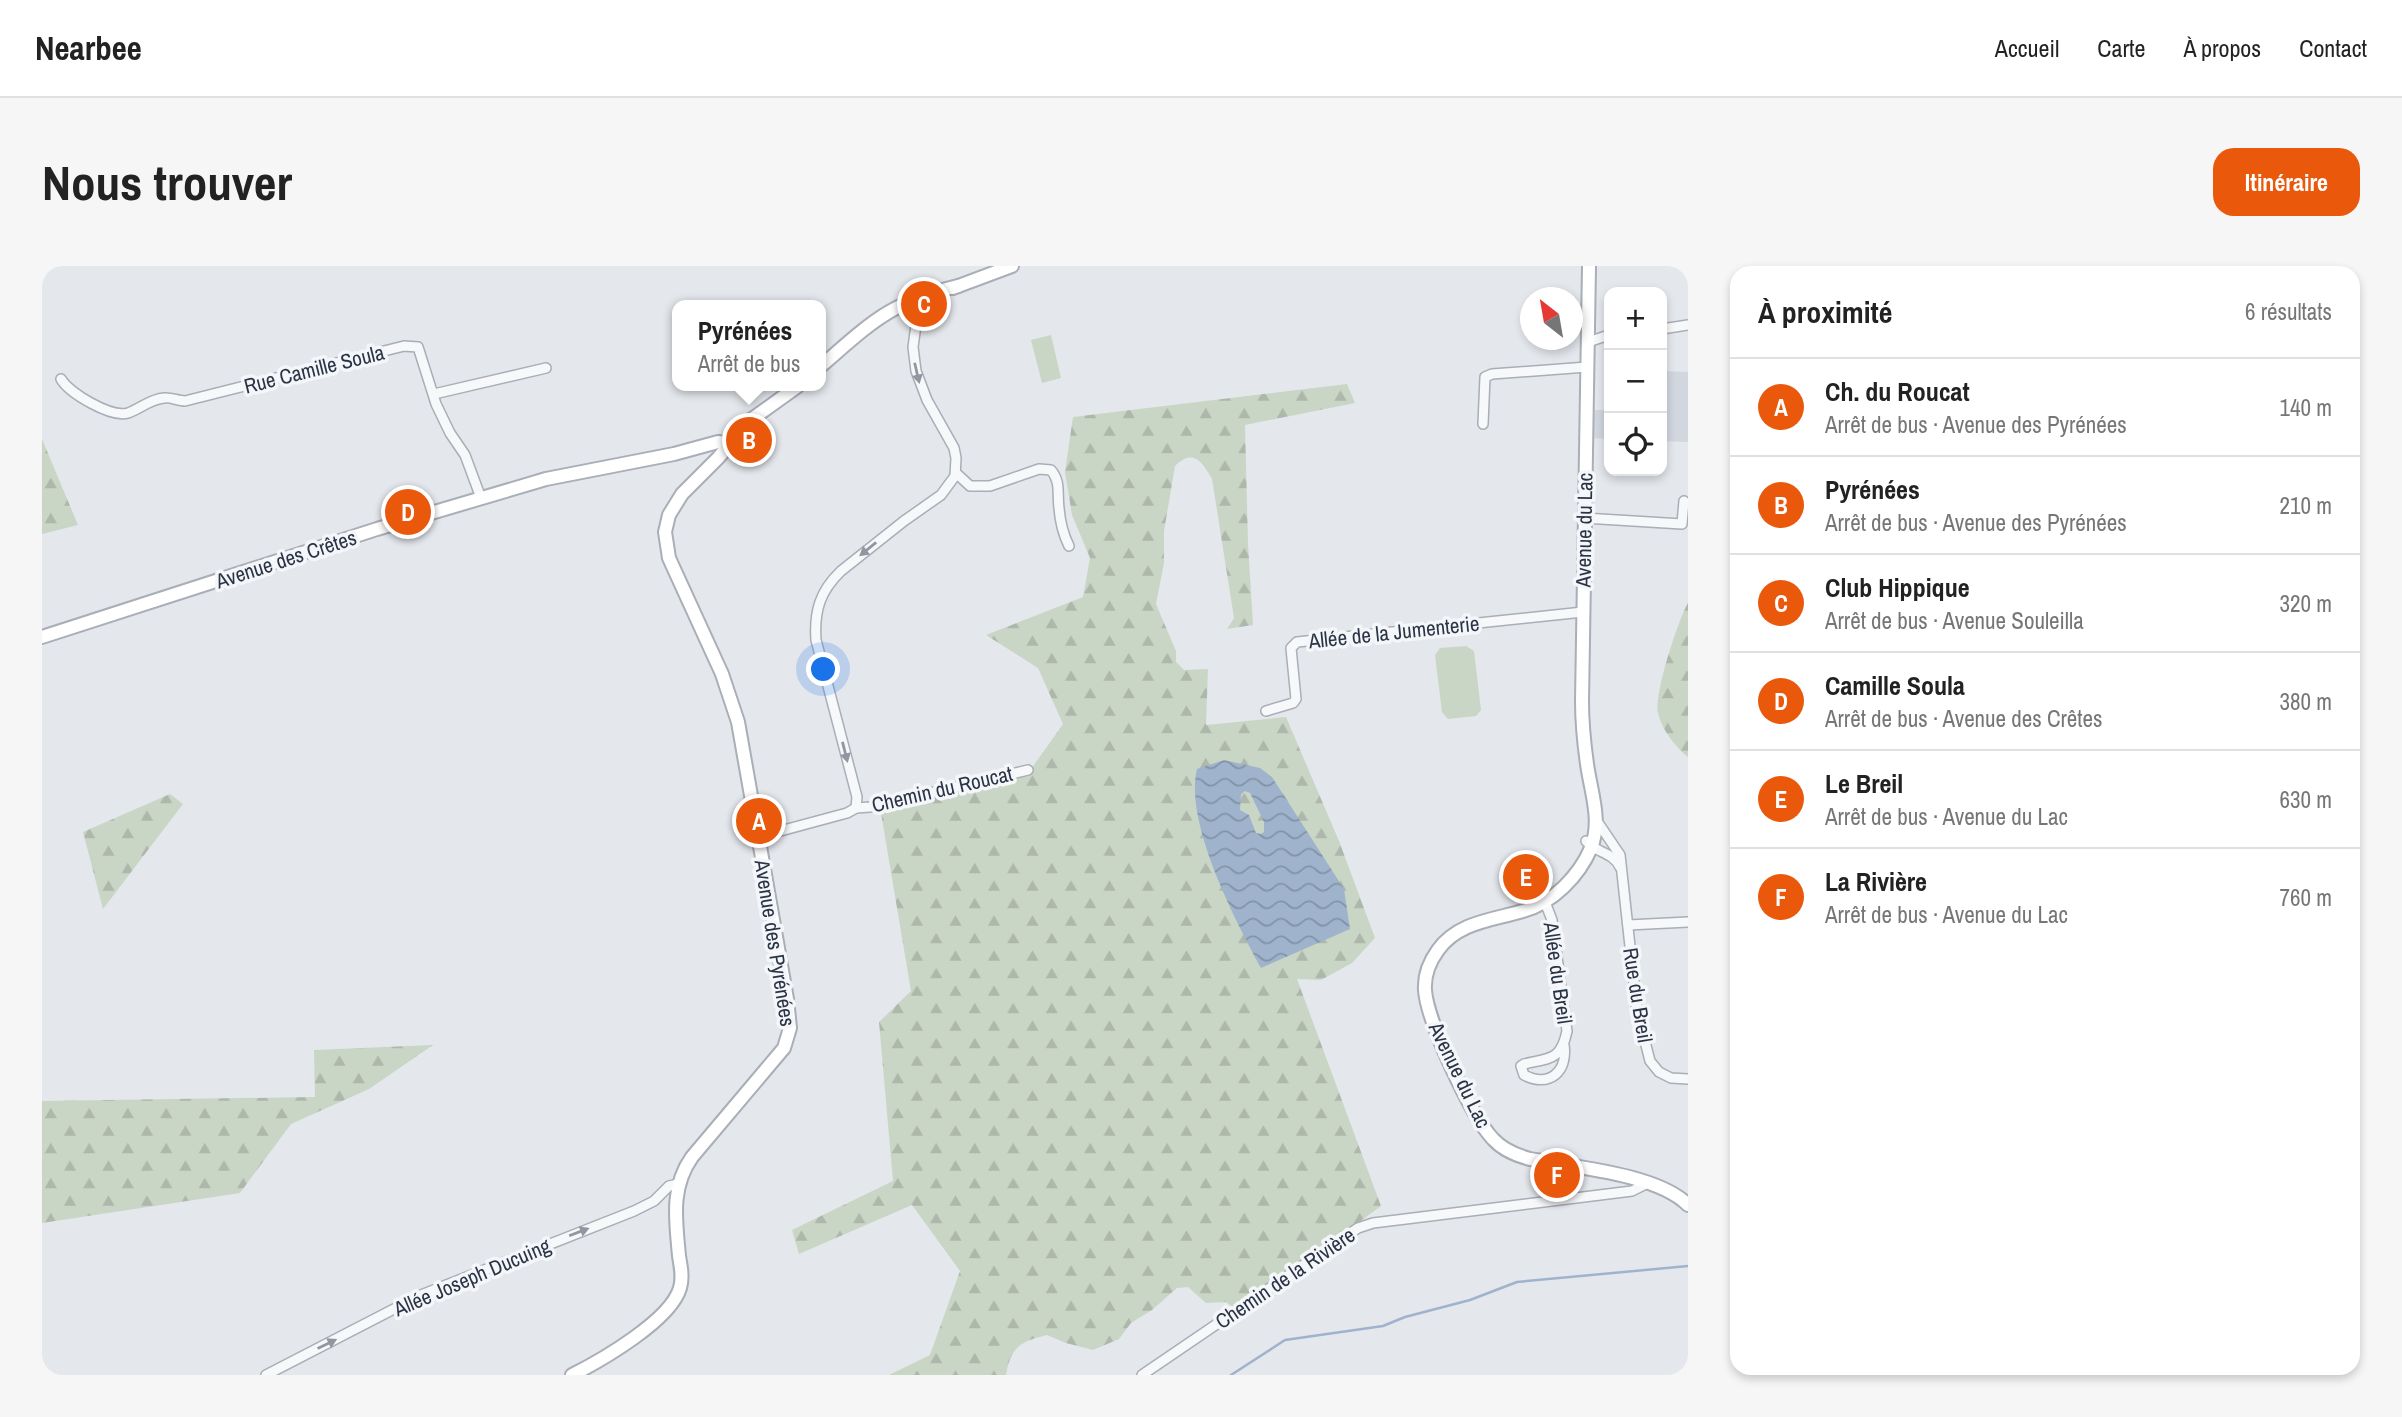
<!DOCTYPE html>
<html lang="fr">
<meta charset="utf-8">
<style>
:root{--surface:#fff;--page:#f6f6f6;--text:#222;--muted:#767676;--line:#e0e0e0;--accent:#ea580c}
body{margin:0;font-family:"Archivo Narrow",sans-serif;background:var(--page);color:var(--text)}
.controls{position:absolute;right:21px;top:21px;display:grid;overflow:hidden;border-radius:14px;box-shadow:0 4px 10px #0003}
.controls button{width:63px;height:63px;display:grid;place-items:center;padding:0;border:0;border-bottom:2px solid var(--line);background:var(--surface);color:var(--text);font:35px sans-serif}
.compass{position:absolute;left:1478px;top:21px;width:63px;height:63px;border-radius:50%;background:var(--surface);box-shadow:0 4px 10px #0003;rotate:329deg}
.you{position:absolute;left:782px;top:404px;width:24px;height:24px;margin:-18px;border:5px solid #fff;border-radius:50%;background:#1a73e8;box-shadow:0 0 0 10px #1a73e833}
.badge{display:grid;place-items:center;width:46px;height:46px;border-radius:50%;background:var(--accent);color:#fff;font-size:23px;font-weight:700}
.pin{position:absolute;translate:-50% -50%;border:4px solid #fff;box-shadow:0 2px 7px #0006}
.popup{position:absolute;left:630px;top:34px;width:154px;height:91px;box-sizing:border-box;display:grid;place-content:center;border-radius:14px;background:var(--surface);filter:drop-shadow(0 2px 5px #0005);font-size:23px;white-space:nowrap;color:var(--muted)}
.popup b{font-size:26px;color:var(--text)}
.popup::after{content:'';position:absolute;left:50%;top:100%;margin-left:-14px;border:14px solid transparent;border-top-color:var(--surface)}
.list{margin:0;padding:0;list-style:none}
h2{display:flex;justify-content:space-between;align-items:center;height:91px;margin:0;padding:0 28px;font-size:30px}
h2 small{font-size:23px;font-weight:400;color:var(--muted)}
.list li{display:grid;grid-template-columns:46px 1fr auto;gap:21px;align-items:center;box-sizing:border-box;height:98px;padding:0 28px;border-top:2px solid var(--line)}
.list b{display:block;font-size:26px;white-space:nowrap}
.list p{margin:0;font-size:23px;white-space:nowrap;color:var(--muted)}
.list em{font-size:23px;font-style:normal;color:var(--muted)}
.icon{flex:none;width:38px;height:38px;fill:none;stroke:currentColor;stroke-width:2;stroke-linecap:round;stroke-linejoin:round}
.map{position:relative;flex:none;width:1646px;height:1109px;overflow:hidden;border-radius:21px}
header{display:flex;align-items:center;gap:42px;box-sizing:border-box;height:98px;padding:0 35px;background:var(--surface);border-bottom:2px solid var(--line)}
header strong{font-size:33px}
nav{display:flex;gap:38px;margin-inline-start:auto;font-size:24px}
.intro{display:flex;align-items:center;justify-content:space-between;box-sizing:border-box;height:168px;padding:0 42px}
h1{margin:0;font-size:49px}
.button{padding:18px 32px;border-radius:21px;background:var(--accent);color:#fff;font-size:24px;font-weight:700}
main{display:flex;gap:42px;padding:0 42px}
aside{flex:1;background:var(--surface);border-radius:21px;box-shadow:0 4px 10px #0003}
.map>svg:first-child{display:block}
</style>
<header>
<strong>Nearbee</strong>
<nav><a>Accueil</a><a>Carte</a><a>À propos</a><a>Contact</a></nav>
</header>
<div class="intro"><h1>Nous trouver</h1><a class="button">Itinéraire</a></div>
<main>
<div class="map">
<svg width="1646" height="1109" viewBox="0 0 1646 1109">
<defs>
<pattern id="forest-firs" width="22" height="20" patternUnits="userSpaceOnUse" patternTransform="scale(1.75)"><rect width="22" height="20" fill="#c9d6c5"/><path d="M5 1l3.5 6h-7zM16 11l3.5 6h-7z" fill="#adb8ab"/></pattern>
<pattern id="water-waves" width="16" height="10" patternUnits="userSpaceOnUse" patternTransform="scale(1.75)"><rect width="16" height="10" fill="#9fb4cc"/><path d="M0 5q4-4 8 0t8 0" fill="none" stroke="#8293a7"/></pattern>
</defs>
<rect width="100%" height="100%" fill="#e4e7ec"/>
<!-- built -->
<g fill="#d2d6de">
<polygon points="1620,105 1646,106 1646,176 1620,175"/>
<polygon points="1553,144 1567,144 1567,173 1550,172"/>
</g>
<!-- forest -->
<g fill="url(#forest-firs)">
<path d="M1305,118L1313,137L1203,159L1206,278L1211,359L1185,363L1192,352L1170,213C1160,196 1152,182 1133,200L1122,265V297L1114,338L1134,385V396L1142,404L1166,403L1164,459L1244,451L1297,575L1333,672L1310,697L1279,714L1255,713L1339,940L1196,1045L1184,1036L1164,1037L1146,1021L1135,1022L1110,1044L1089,1057L1077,1073L1051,1084L1024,1077L1005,1069C978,1076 969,1080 964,1109H847L888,1089L918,1005L870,939L757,988L750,964L851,915L837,756L869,725L838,541L987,506L1021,458L996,402L944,369L1041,331L1048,292L1030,249L1023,206L1031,151Z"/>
<polygon points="0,173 36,259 0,268"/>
<path d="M1646,337V491C1634,482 1619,462 1616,447C1612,428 1636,354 1646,337Z"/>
<polygon points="128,528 141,538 61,643 41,566"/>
<polygon points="391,779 327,823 249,858 198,927 0,957 0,835 273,831 272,784"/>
</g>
<!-- pitch -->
<g fill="#c9d6c5">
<polygon points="1009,69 1019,112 1000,117 989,74"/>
<polygon points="1424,380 1432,385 1439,444 1434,450 1406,453 1400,446 1393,389 1398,382"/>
</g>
<!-- water -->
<path fill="url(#water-waves)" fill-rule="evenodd" d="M1182,494L1218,502L1230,511L1302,623L1308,663L1219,702C1193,654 1142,556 1155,503ZM1203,525L1208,527L1222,556V566L1219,568L1214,567L1207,549L1198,544L1199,528Z"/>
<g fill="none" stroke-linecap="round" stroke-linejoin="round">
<!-- stream -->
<polyline stroke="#9fb4cc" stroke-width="2.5" points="1189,1109 1243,1074 1341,1060 1363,1051 1428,1034 1475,1016 1646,1000"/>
<!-- street casing -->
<g stroke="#a9aeb7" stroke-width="12">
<g id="street">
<polyline points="1620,63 1646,59"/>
<polyline points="1546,76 1567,69"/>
<path d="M19,113C27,127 69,152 86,147C98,143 108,133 122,132C129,131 136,135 143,135L362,80L376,81L394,138L408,167L423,189L439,232"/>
<polyline points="392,128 504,102"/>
<polyline points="1441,158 1443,111 1450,108 1545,101"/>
<path d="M914,207L928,220H948L997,203L1009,204C1019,216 1015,227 1017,242C1018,255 1021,268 1027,280"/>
<polyline points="1542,252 1640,258 1642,235"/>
<polyline points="1224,445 1251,437 1254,433 1249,382 1255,376 1541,346"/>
<path d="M814,542L815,531L774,374C772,345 778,325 799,305L862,255L899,229L913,210L914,192L912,182L885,134L874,105L871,81L875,52L870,33"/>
<polyline points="1555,555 1578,589 1595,744 1608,795 1617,806 1629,812 1646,813"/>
<polyline points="716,571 805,547 814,542 828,541 986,504"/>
<path d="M1544,575C1554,587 1571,586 1578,601"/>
<path d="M1503,636L1510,654L1525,765C1519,795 1507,792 1482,798L1479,800L1482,809C1507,822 1526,806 1522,779"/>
<polyline points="1586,659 1646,656"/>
<polyline points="224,1109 379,1029 592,945 612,935 627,920 636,918"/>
<polyline points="1100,1109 1316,962 1331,957 1590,925 1602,919 1604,916"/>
</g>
</g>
<!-- secondary casing -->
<g stroke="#a9aeb7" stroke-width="16">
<g id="secondary">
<path d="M1547,0L1540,435C1540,456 1542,477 1545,498C1549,527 1560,554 1549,582C1537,610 1511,637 1481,645C1451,654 1416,656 1396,684C1388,695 1382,709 1383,724C1385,755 1429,850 1451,873C1461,884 1473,889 1488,893C1531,901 1616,908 1646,939"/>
<polyline points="911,22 970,0"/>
<path d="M779,100C829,57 848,36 916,20"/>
<polyline points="0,371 335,263 504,213 632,188 676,176 692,178"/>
<path d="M530,1109C560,1094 629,1054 638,1022C641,1012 639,1001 637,990C634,955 628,922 650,891L742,782L748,762L745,733L696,456L680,408L627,292L623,266L627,249L640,228L676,192L710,153L756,120"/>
</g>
</g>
<!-- street -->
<use href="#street" stroke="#f7f8fa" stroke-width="9"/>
<!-- secondary -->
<use href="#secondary" stroke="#fff" stroke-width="12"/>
</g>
<!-- one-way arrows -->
<defs><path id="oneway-solid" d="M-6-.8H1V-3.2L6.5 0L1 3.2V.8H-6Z" transform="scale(1.75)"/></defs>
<g fill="#9196a0">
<use href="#oneway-solid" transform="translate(875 107) rotate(77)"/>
<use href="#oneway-solid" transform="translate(826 283) rotate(141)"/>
<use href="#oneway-solid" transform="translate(803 486) rotate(76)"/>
<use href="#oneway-solid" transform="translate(537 966) rotate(-21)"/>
<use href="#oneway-solid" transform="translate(285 1078) rotate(-26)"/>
</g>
<g text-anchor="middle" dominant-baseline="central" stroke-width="7" stroke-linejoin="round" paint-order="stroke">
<!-- street labels -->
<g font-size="21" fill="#2b3445" stroke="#f4f6f9">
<text transform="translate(272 103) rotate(-14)">Rue Camille Soula</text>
<text transform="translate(1542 264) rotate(-89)">Avenue du Lac</text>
<text transform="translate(244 293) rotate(-18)">Avenue des Crêtes</text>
<text transform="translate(1352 366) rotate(-6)">Allée de la Jumenterie</text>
<text transform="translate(900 523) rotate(-13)">Chemin du Roucat</text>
<text transform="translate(733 677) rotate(81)">Avenue des Pyrénées</text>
<text transform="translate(1516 707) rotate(82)">Allée du Breil</text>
<text transform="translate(1596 729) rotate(81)">Rue du Breil</text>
<text transform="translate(1418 809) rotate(64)">Avenue du Lac</text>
<text transform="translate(430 1011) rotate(-23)">Allée Joseph Ducuing</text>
<text transform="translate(1243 1012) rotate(-34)">Chemin de la Rivière</text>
</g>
</g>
</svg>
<div class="controls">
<button>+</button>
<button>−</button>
<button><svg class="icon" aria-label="locate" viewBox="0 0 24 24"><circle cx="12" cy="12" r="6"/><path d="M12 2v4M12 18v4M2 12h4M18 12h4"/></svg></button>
</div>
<svg class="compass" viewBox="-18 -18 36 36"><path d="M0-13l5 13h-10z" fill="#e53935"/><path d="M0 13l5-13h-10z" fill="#767676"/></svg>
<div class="you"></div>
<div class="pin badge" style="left:717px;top:555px">A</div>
<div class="pin badge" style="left:707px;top:174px">B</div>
<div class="popup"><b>Pyrénées</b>Arrêt de bus</div>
<div class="pin badge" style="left:882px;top:38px">C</div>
<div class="pin badge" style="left:366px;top:246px">D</div>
<div class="pin badge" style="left:1484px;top:611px">E</div>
<div class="pin badge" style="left:1515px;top:909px">F</div>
</div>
<aside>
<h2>À proximité<small>6 résultats</small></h2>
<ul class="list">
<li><span class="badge">A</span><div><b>Ch. du Roucat</b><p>Arrêt de bus · Avenue des Pyrénées</p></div><em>140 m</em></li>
<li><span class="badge">B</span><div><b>Pyrénées</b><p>Arrêt de bus · Avenue des Pyrénées</p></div><em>210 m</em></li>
<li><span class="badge">C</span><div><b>Club Hippique</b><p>Arrêt de bus · Avenue Souleilla</p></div><em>320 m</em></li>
<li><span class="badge">D</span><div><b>Camille Soula</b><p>Arrêt de bus · Avenue des Crêtes</p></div><em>380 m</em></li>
<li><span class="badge">E</span><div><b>Le Breil</b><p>Arrêt de bus · Avenue du Lac</p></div><em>630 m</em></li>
<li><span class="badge">F</span><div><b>La Rivière</b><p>Arrêt de bus · Avenue du Lac</p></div><em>760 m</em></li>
</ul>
</aside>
</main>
